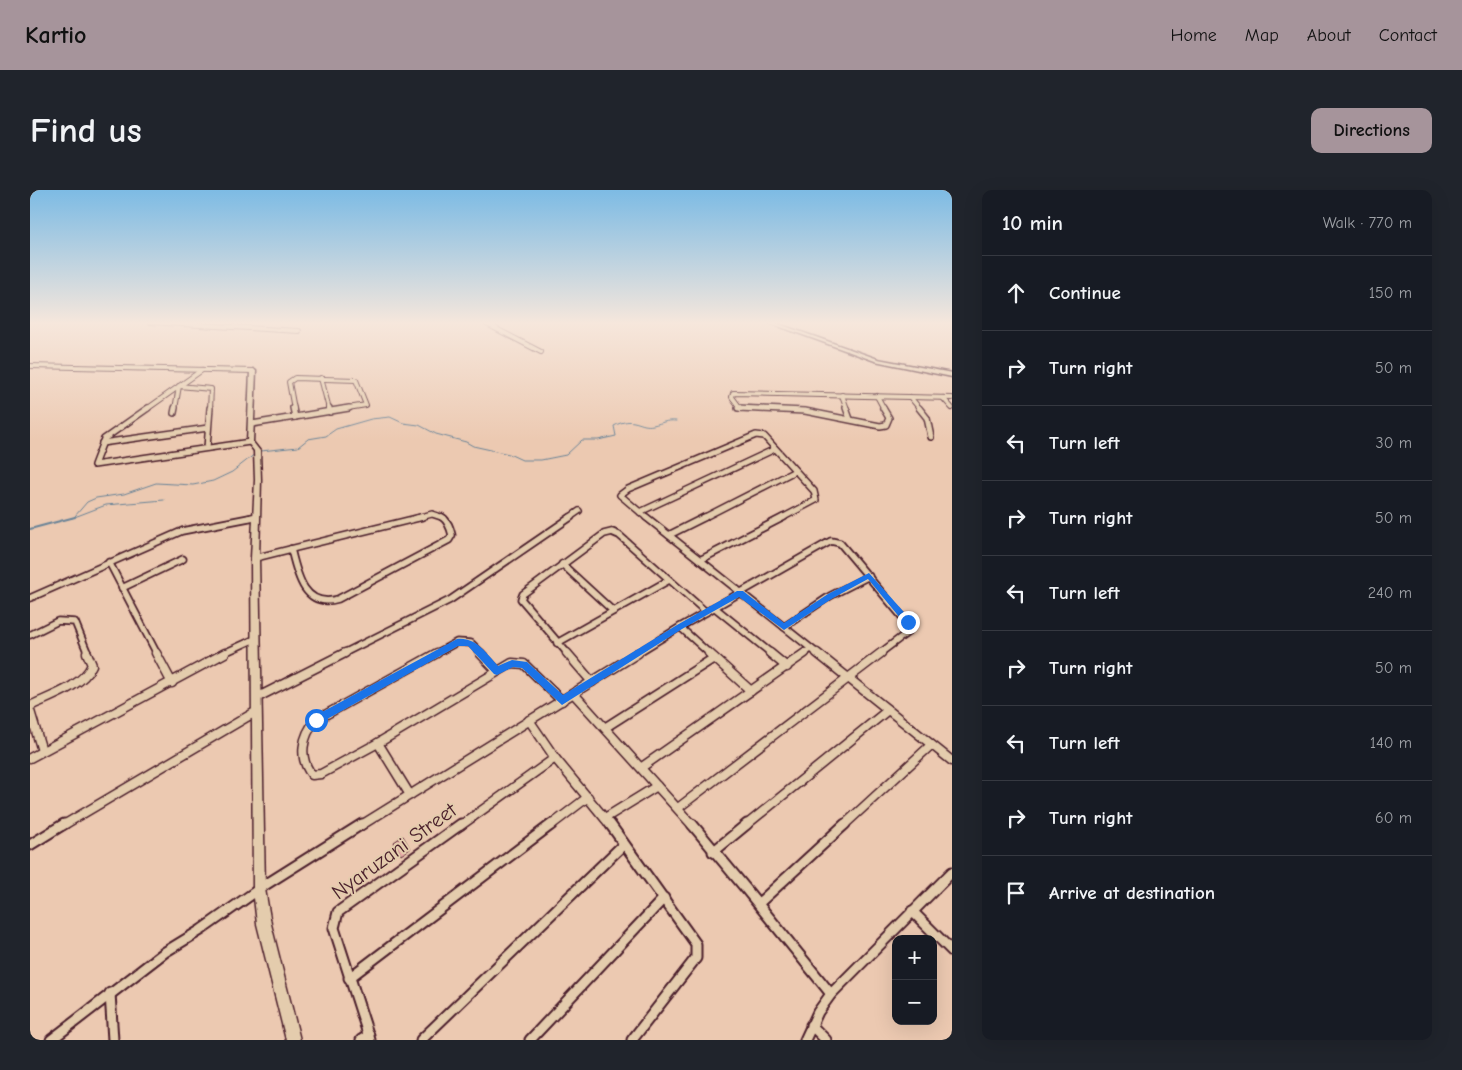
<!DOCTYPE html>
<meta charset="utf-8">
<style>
:root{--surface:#171b24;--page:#20242c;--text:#f1f3f6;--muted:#9ea1a6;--line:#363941;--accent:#a6949b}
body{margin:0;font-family:"Comic Neue",sans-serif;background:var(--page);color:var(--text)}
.controls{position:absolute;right:15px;bottom:15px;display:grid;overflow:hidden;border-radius:10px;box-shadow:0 5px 20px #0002}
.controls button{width:45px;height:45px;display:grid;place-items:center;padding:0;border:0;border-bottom:1px solid var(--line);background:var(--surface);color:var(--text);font:25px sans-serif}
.stop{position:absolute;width:15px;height:15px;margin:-11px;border:4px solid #1a73e8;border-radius:50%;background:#fff}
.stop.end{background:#1a73e8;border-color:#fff;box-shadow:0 1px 5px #0008}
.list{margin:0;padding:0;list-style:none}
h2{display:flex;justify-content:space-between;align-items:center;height:65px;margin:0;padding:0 20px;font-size:21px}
h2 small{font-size:16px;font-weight:400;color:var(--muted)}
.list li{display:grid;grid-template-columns:32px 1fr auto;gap:15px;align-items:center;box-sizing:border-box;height:75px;padding:0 20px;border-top:1px solid var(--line)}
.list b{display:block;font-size:19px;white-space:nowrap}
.list em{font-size:16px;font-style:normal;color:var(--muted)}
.icon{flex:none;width:28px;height:28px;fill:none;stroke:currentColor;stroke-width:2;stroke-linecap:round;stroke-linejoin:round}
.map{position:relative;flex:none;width:922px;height:850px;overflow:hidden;border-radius:10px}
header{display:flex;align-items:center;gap:30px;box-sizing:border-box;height:70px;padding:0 25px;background:var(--accent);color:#111}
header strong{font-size:24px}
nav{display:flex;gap:28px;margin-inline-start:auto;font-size:18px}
.intro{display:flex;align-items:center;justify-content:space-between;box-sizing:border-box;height:120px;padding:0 30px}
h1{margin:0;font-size:35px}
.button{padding:12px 22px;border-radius:10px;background:var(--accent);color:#111;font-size:18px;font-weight:700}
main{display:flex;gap:30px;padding:0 30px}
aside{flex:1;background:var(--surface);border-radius:10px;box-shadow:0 5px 20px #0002}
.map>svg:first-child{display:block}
</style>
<header>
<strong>Kartio</strong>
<nav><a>Home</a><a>Map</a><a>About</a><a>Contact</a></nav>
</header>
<div class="intro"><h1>Find us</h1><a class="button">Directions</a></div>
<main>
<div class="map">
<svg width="922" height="850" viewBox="0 0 922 850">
<rect width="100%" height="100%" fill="#ecc9b1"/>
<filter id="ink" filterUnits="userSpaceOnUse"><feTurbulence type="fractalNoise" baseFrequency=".02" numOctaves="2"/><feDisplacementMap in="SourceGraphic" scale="10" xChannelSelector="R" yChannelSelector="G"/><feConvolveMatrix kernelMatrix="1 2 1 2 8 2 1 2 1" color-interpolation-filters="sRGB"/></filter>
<g filter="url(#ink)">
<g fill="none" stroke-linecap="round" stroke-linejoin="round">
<!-- stream-far1 -->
<g stroke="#698397" stroke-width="1">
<path d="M231,261L268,257L278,249L296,246L306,239L341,229L360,227L373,233L389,235L406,244L436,252L443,256L479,264L492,270H511L536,265L552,250H568L586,246L584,236C604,225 610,238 623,235C633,233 635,230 646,231"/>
<polyline points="45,326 57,312 66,308 94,304 126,293 163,295 183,291 202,282 225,264"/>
<polyline points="42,328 76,315 134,310"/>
</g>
<!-- stream -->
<polyline stroke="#698397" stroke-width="2" points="0,339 45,327"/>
</g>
<!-- building -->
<polygon fill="#e9afaa" stroke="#4a1f2b" points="373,646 380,659 371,665 364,652"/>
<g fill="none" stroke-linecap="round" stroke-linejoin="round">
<!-- street-far4 casing -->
<g stroke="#4a1f2b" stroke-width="6">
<g id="street-far4">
<polyline points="119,132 269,141"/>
<polyline points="453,132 511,162"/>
<polyline points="0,176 223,181"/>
<polyline points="291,188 299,219"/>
<polyline points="812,205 817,219"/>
<polyline points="847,206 854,219"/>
<polyline points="880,207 890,219"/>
<polyline points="913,208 922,218"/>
<polyline points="117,219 172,180"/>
<polyline points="145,219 149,196 181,199 180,219"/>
<polyline points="264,219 259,192 265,188 326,190 336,215 312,219"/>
<polyline points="711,219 702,207 703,203 922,208"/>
</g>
</g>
<!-- street-far3 casing -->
<g stroke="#4a1f2b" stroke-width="8">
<g id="street-far3">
<polyline points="118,218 74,249 64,275 220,252"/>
<polyline points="263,218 265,227"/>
<polyline points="299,218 300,222"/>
<polyline points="708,218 775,221 850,236 856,235 859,228 853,218"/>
<polyline points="816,218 820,229"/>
<polyline points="889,218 897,228 901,247"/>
<polyline points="144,223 145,218"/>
<polyline points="265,227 319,218"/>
<polyline points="222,234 265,227"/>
<polyline points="72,253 178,238"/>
<polyline points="177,258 180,218"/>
<polyline points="610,322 745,259"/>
<polyline points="218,328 227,326"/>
<polyline points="387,328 402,324 414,328"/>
<polyline points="539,328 549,321"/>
<polyline points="617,328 590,305 598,299 726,245 734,246 784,301 786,310 752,328"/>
<polyline points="673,328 765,281"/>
</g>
</g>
<!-- street-far2 casing -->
<g stroke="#4a1f2b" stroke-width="9">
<g id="street-far2">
<polyline points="616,327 670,370"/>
<polyline points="639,345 675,327"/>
<path d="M261,359C267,384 274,419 308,409L419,350L422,345C420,337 418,331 412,327"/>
<polyline points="261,359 392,327"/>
<polyline points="225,368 261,359"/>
<polyline points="670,370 788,464"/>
<polyline points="670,370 754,327"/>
<polyline points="79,372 127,464"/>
<polyline points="532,374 583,421"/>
<polyline points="92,398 153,369"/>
<polyline points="0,408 152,341 224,327"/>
<polyline points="684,417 742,464"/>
<polyline points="650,437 680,464"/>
<polyline points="754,437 800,406 839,386"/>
<polyline points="0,445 28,431 45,432 58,464"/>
<polyline points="527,453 639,390"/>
<polyline points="192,464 227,448"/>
<polyline points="312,464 420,410 541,327"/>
<polyline points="405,464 427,452 441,453 452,464"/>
<polyline points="538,464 491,409 493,404 574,344 582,342 589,345 676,422"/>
<polyline points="606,464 650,437 801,351 810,353 879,435 878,442 849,464"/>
<polyline points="773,464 781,459"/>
</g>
</g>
<!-- street-far1 casing -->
<g stroke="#4a1f2b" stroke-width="11">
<g id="street-far1">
<polyline points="126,463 142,493"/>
<path d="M407,463L286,530C272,546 268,568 282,585L291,584L348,553L482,473L494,474L532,511"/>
<polyline points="450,463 467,481"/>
<polyline points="537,463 562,492"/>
<polyline points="679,463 721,501"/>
<polyline points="740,463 757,477"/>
<polyline points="787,463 922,571"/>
<polyline points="544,504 663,636"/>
<polyline points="228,507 315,463"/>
<path d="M0,516C21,506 52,497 62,475L57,463"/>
<polyline points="0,521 12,561"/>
<polyline points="499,530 525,568 581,636"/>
<polyline points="576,537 684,468"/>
<polyline points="348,553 380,605"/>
<polyline points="0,568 195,463"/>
<polyline points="612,577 775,463"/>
<polyline points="648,618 851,463"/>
<polyline points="575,628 627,596"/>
<polyline points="32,636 227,521"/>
<polyline points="330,636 608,463"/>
<polyline points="430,636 525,568"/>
<polyline points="520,636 558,607"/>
<polyline points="715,636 858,520"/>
<polyline points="813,636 901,555"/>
</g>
</g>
<!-- street casing -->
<g stroke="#4a1f2b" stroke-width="13">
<g id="street">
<polyline points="580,634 666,754 666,768 602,850"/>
<polyline points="662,634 716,699 801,804"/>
<polyline points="0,655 34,634"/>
<polyline points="683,662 717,634"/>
<polyline points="729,713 815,634"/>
<polyline points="882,721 922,761"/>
<polyline points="319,788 522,634"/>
<polyline points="80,803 83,850"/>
<polyline points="781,835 796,850"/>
<polyline points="21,850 135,762 171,740 235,695 332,634"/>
<polyline points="331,850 339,845"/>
<polyline points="340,850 304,738 308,722 431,634"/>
<polyline points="391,850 593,655"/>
<polyline points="500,850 634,708"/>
<polyline points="775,850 788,822 801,804 922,682"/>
</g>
</g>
<!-- secondary casing -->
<g stroke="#4a1f2b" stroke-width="3">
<g id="secondary">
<polygon points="737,132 743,132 848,169 922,183 922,187 845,171"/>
<polygon points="223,179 226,181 223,252 230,261 231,290 229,368 235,699 241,734 270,850 256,850 227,734 223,699 221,368 225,290 224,261 217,252 220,181"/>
</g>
</g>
<!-- street-far4 -->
<use href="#street-far4" stroke="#e4ccad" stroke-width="4"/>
<!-- street-far3 -->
<use href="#street-far3" stroke="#e4ccad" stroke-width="5"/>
<!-- street-far2 -->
<use href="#street-far2" stroke="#e4ccad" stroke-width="5.5"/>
<!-- street-far1 -->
<use href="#street-far1" stroke="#e4ccad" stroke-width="8"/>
<!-- street -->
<use href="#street" stroke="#e4ccad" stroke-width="9"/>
<!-- secondary -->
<use href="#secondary" fill="#e4ccad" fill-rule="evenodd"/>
</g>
</g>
<!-- sky -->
<linearGradient id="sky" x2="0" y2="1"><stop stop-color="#7dbbe4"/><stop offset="0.53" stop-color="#f6e7dc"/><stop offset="1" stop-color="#f6e7dc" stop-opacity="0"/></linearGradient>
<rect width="922" height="251" fill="url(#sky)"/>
<!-- route -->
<path fill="#1a73e8" d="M839,383L881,430V434H875L838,389L803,408L754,440L709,407L652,439L532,515L492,478L483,477L467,485L464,484L438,456H428L290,533L286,534L282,530L283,527L427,449C446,447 456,463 468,476L482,470L497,472L533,505L647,435L707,401H713L754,433L798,404Z"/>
<g text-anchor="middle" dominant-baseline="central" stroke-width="4" stroke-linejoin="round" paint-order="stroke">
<!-- near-street labels -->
<g font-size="21" fill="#4a1f2b" stroke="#e4ccad">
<text transform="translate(364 661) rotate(-36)">Nyaruzani Street</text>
</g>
</g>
</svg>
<div class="controls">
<button>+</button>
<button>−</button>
</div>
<div class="stop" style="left:286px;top:530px"></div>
<div class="stop end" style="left:878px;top:432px"></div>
</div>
<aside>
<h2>10 min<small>Walk · 770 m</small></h2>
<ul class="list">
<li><svg class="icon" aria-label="ahead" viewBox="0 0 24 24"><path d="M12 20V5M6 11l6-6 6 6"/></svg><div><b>Continue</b></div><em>150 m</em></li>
<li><svg class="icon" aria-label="right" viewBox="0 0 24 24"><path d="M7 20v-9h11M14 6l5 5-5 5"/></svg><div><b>Turn right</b></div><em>50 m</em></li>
<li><svg class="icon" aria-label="left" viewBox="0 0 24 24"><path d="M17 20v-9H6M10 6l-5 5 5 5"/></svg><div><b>Turn left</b></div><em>30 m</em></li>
<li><svg class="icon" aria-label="right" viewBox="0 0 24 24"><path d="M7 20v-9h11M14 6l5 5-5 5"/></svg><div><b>Turn right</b></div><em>50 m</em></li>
<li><svg class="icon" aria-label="left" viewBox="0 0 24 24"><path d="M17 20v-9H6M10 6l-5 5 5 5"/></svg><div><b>Turn left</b></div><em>240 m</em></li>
<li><svg class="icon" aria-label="right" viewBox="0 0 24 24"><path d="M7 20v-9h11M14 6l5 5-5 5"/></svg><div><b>Turn right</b></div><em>50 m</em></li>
<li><svg class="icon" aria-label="left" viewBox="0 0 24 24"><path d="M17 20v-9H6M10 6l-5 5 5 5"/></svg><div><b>Turn left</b></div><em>140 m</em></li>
<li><svg class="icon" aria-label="right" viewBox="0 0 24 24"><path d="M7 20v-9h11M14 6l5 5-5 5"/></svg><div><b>Turn right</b></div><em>60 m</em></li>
<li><svg class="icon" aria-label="arrive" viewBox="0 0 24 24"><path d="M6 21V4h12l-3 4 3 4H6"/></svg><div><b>Arrive at destination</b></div></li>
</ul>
</aside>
</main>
